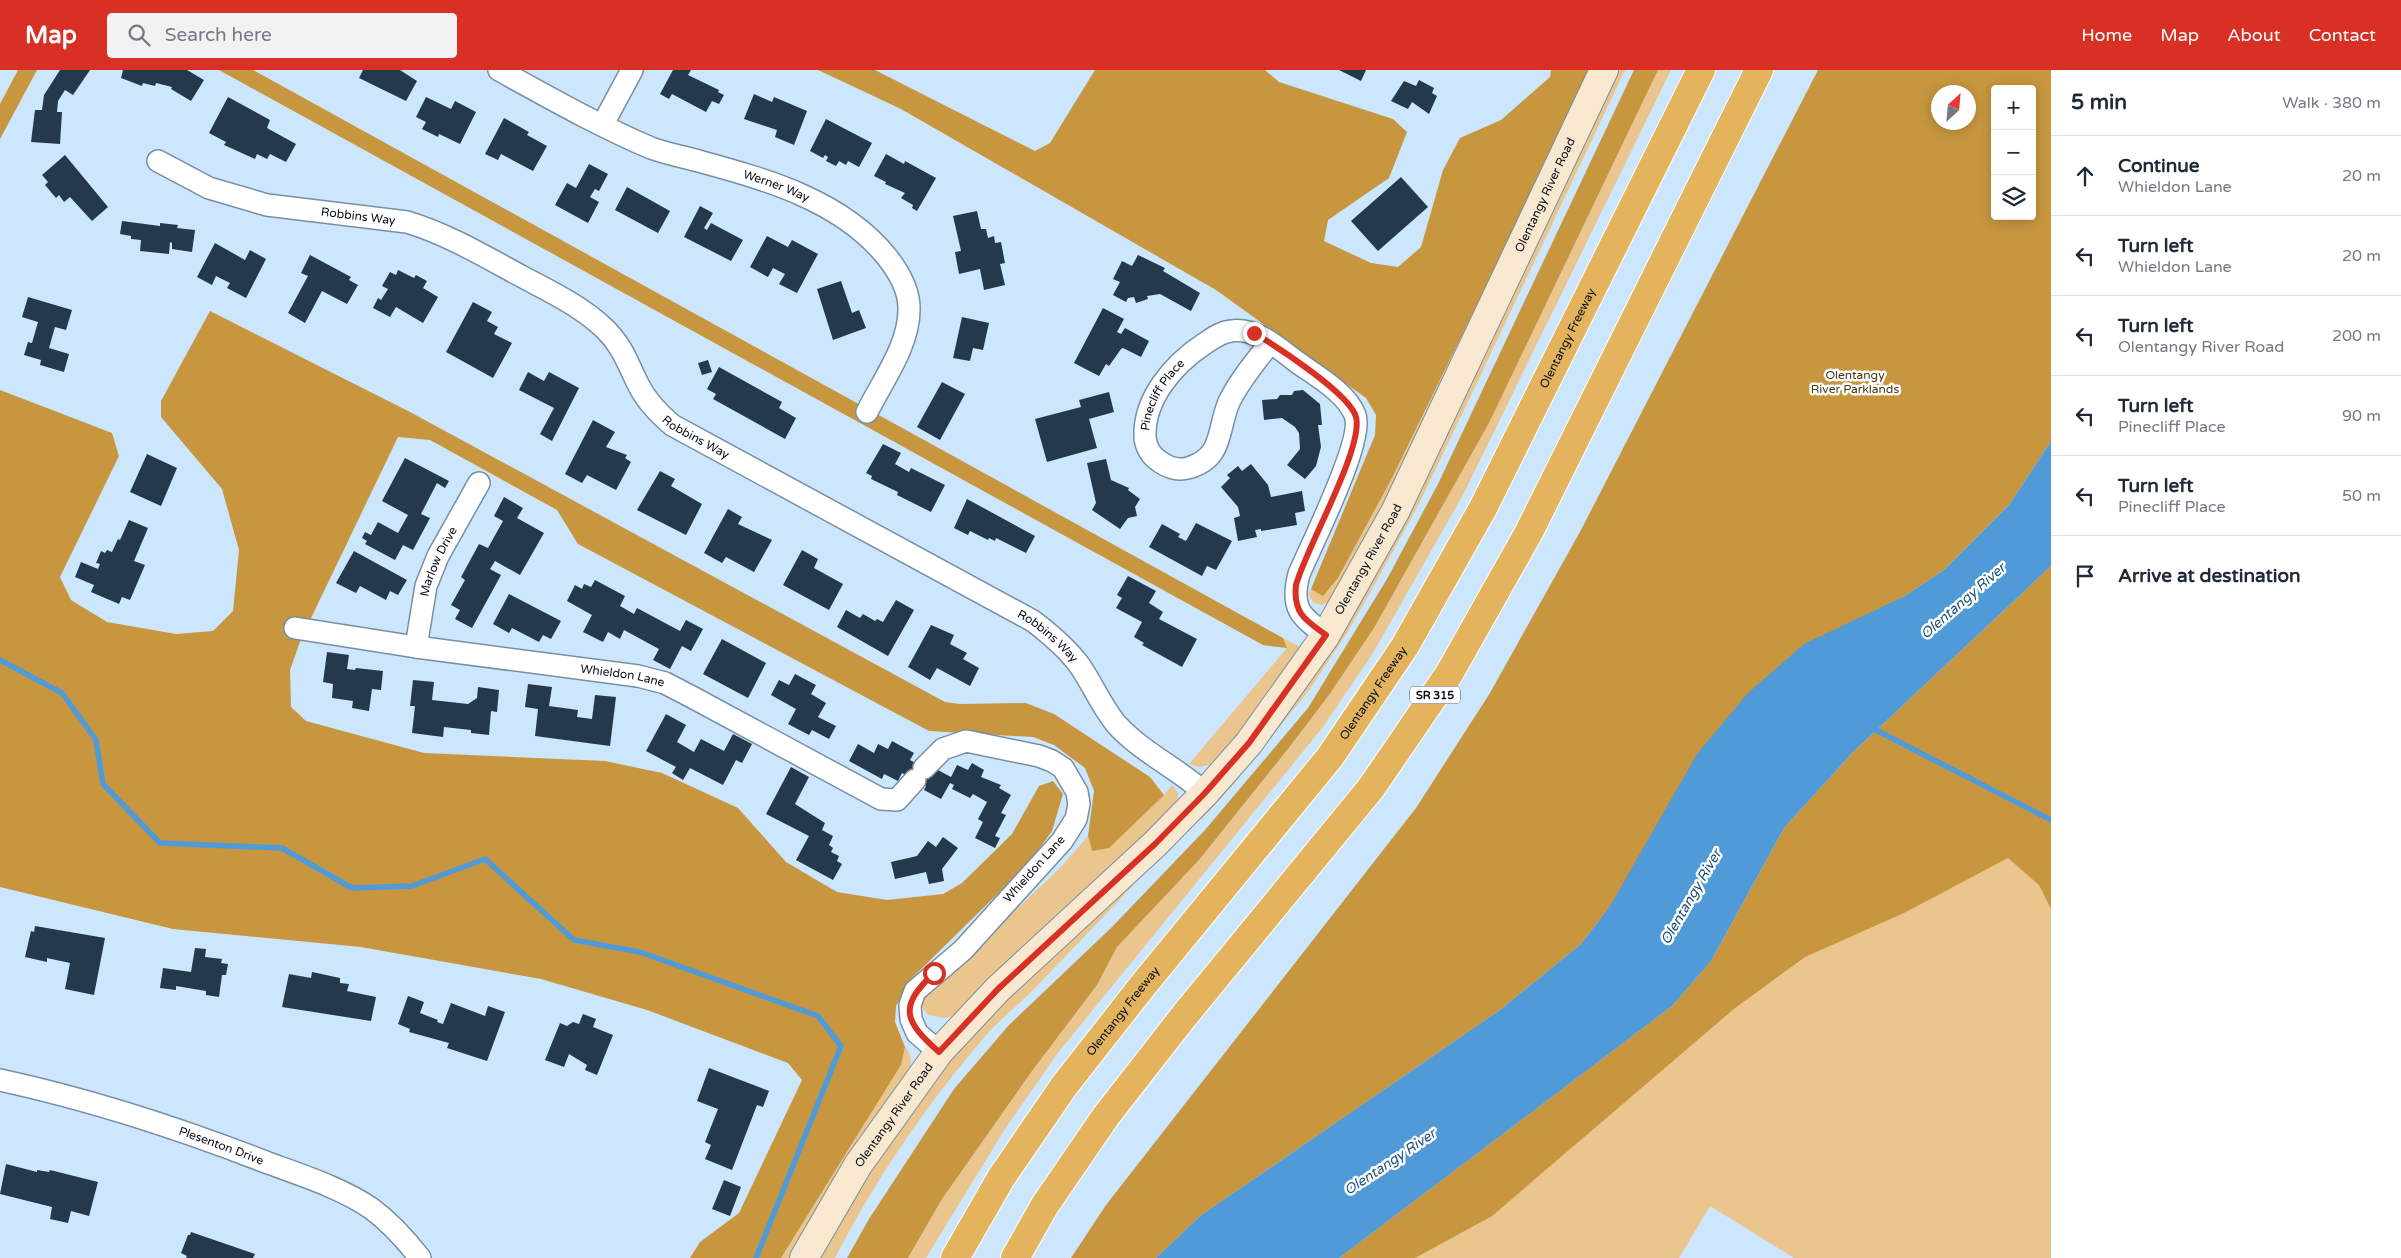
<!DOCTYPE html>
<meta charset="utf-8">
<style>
:root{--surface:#fff;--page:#f2f2f3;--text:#1f2937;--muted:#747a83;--line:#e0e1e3;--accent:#d93025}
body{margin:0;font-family:"Varela Round",sans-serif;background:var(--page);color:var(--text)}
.controls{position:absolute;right:15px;top:15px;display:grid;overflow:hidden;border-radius:5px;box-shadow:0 2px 12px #0003}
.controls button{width:45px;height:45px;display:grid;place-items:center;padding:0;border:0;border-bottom:1px solid var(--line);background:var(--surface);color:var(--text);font:25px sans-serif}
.compass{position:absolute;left:1931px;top:15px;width:45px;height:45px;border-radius:50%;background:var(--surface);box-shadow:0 2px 12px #0003;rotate:26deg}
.stop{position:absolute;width:15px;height:15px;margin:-11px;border:4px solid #d93025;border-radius:50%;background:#fff}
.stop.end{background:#d93025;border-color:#fff;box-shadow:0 1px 5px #0008}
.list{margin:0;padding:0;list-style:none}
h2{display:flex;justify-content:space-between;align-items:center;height:65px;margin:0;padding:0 20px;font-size:21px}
h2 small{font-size:16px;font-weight:400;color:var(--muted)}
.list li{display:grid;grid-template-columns:32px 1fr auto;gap:15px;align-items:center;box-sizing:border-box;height:80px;padding:0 20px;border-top:1px solid var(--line)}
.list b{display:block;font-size:19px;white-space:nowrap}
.list p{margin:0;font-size:16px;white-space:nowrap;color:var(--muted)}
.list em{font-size:16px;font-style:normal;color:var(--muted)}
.icon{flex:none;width:28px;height:28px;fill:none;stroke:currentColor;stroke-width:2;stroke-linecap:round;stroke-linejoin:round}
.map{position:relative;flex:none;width:2051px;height:1188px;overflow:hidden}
header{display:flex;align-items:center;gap:30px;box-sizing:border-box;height:70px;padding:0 25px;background:var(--accent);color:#fff}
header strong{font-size:24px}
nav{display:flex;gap:28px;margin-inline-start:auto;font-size:18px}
.search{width:350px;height:45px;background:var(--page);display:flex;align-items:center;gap:12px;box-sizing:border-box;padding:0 18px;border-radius:5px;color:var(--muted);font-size:19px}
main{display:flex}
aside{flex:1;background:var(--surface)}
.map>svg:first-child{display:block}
</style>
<header>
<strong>Map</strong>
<div class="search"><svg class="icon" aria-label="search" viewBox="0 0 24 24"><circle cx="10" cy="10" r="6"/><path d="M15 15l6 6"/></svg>Search here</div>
<nav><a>Home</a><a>Map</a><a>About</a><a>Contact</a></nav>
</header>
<main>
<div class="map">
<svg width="2051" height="1188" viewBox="0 0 2051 1188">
<rect width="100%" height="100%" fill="#cce6fd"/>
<!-- green -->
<g fill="#eac68e">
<polygon points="1619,0 1625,0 1476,315 1419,434 1381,503 1347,563 1310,619 1234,714 1201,750 1197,746 1408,443 1447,365"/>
<polygon points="1658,0 1671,0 1463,425 1373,583 1323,657 1057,984 1005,1059 926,1188 908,1188 942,1129 1032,1001 1097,915 1117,877 1199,790 1288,679 1329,625 1374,558 1489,353"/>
<polygon points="1563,63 1424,364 1332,532 1321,535 1313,532 1308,524 1311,519 1323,525 1338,508 1392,408"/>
<polygon points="2051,496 2051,1188 1794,1188 1710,1136 1679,1188 1339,1188 1672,936"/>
<polygon points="1283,568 1301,577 1219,692 1200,697 1189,694 1287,578"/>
<polygon points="1172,715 1179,724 1173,741 957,945 945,948 928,945 922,937 925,926 1060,798 1088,766 1092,781 1164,725"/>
<path d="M1144,804C1108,842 1071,881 1034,919C1018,936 998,950 983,969C926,1035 875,1110 835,1188H819C867,1102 922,1015 990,943C1037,893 1092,849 1144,804Z"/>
<path d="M905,977C915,989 911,998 905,1012L794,1188H781L901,995Z"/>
</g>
<!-- forest -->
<g fill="#c7963f" fill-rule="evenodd">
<polygon points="18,0 37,0 0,69 0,34"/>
<polygon points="219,0 253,0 1283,568 1287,578 1263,575"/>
<polygon points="818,0 875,0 1035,81 1050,73 1095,0 1265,0 1279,12 1393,49 1407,62 1389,108 1328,150 1324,171 1371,193 1398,197 1421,177 1443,100 1460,68 1501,50 1550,7 1551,0 1592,0 1392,408 1338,508 1323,526 1311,519 1375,365 1376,345 1366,328 1216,220 901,39"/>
<polygon points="1634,0 1658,0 1489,353 1374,558 1329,625 1288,679 1199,790 1117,877 1097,915 1032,1001 942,1129 908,1188 847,1188 869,1149 954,1019 1009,955 1112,857 1205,760 1308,638 1387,509 1438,414"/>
<path d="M1818,0H2051V371L2009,435L1944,500L1903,527L1610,836L1581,874L1500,940L1200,1146L1156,1188H1071L1106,1135L1416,738L1490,623L1581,460ZM1995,19H2032V146H1995ZM1938,22H1968V52H1938Z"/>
<polygon points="210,241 410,342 945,632 960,634 1026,633 1054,644 1150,707 1164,725 1109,778 1092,781 1088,766 1094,721 1085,698 1054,675 1033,667 929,661 578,474 557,440 430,370 398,367 301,569 290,600 291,637 306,651 424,683 605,691 662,703 738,738 786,792 837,822 887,830 943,824 962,813 1012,764 1039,716 1053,711 1063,724 1052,761 1029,793 909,911 896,936 895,952 905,977 901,995 781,1188 690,1188 700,1172 739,1143 802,1010 788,993 647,940 541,909 361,877 173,859 0,817 0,320 112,363 119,386 60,507 71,530 107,552 176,564 213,561 233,541 239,480 222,419 161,347 161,331"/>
<polygon points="2051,496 2051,839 2039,815 2008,788 1904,843 1805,887 1735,938 1492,1146 1415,1188 1339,1188 1672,936 1711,891 1784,758 1852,683"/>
</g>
<!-- water -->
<polygon fill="#509ad8" points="2051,371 2051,496 1852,683 1784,758 1711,891 1672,936 1339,1188 1156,1188 1200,1146 1500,940 1581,874 1610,836 1697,684 1747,624 1804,574 1903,527 1944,500 2009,435"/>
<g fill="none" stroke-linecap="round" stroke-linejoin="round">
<!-- stream -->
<g stroke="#509ad8" stroke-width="5.5">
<polyline points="0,590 62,623 96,670 103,714 160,773 282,778 352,818 412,816 485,789 574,870 640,882 818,946 841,976 756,1188"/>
<polyline points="1870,657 2051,750"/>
</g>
</g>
<!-- building -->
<g fill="#24394b">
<polygon points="60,0 90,0 73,25 65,20 58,31 57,42 62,42 60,74 31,72 35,40 42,40 44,25"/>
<polygon points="123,0 187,0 204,10 191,31 171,19 172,17 156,13 155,16 143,13 142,16 121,8"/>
<polygon points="363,0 400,0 417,11 406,31 359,8"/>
<polygon points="673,0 691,0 688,5 719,20 718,22 724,25 719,34 712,31 706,42 672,24 669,29 660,24"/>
<polygon points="1339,0 1366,0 1361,11"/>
<polygon points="1419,10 1434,18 1432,23 1437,26 1429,44 1412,32 1408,39 1391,31 1404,11 1416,16"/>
<polygon points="754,24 772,32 774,27 807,41 794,75 775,67 777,60 744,49"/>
<polygon points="228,27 270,50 267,58 296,74 286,92 270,84 267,89 257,84 255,89 224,75 226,72 209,63"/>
<polygon points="426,27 451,39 455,31 476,42 460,74 439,64 438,67 422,59 426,52 416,47"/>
<polygon points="504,48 529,62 527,65 547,76 533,101 501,84 498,90 485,84"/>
<polygon points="826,49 872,73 859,97 848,91 846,95 839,91 836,96 826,91 828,87 825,85 823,88 810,81"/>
<polygon points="886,84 904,94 905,91 936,108 917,141 912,138 913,135 901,128 905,123 885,114 886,112 874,106"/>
<polygon points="65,85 108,137 92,151 70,127 64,132 59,125 56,128 45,115 48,112 42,105"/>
<polygon points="589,94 608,104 599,121 595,119 590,127 599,132 588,153 555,135 567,113 576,118"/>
<polygon points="1401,107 1428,137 1378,181 1351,151"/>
<polygon points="627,117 670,141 658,163 615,140"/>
<polygon points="700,136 713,143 704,158 707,160 711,153 743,170 731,191 684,167"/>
<polygon points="977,141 981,159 986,159 988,168 994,166 995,173 1001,172 1005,193 1000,194 1005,215 984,220 980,199 959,204 955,182 961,181 953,146"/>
<polygon points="122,151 160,156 160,153 178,155 177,158 195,160 192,182 172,179 172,173 170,172 169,184 140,181 141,170 131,169 131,166 120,164"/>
<polygon points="767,166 788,177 792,170 818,184 797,223 779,214 785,204 773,198 768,207 750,197"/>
<polygon points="215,173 245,190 250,180 266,189 246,228 227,218 230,213 216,206 212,215 197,207"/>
<polygon points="310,185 351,207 349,210 358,215 347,234 322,221 305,253 288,243 308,206 301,203"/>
<polygon points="1138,185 1165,198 1163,201 1200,223 1191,241 1160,224 1147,226 1148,229 1136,233 1134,227 1128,228 1126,232 1113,225 1120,212 1113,209 1122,191 1132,196"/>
<polygon points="398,200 414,208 416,205 427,211 423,218 438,227 423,253 396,237 390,247 373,238 378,228 381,230 388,219 382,216 390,202 396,205"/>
<polygon points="841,211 852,243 859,240 866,258 833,270 817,219"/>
<polygon points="28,227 72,240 66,260 55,257 49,278 69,284 64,302 40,295 41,290 24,285 28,272 32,273 38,252 22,247"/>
<polygon points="473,232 492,242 487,251 498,257 494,264 512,273 493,308 446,282"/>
<polygon points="1103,238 1124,249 1117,262 1121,264 1125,258 1149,271 1141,287 1123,278 1121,279 1109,296 1106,294 1099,306 1074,293"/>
<polygon points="962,247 989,253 983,280 973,278 970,291 953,288"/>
<polygon points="708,290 712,302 702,305 698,293"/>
<polygon points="719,297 782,332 779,338 796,348 785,369 713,329 716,324 707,319"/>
<polygon points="528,302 544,311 549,302 579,318 552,371 540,364 554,338 519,320"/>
<polygon points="942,312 965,324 940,370 917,357"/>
<polygon points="1303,320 1320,334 1322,355 1318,355 1321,377 1316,396 1305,409 1287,395 1300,379 1299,363 1295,357 1282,348 1264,350 1262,330 1277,329 1280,325 1292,325 1294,321"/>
<polygon points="1109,322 1114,342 1089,349 1097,378 1047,392 1035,349 1081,337 1079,330"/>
<polygon points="593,350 615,362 606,377 627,385 625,388 631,392 616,420 587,405 582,413 565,404"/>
<polygon points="883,374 901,383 895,394 909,402 911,398 945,415 931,442 897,425 898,422 871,409 872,406 866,403"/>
<polygon points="147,384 177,398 161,436 130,422"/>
<polygon points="405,388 449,411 445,418 437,413 421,444 430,448 413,480 403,475 395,490 365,474 367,471 362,468 365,462 371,465 378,452 398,463 408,445 382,431"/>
<polygon points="1106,389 1111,410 1129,418 1128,420 1140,429 1135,437 1137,446 1128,448 1120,459 1092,440 1096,433 1087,393"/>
<polygon points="1251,394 1268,415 1271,427 1302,421 1305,441 1295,443 1297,455 1261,461 1261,459 1255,460 1257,467 1238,471 1234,448 1240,446 1238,437 1221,417 1230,408 1227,405 1238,396 1242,401"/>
<polygon points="660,401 675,409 671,416 702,434 686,465 637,440"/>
<polygon points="504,427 523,438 517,448 544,463 520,505 495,491 490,499 501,505 472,558 455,549 460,540 451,535 465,510 461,507 479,474 488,478 503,451 494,446"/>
<polygon points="967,429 1035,466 1026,483 996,468 995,471 989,468 988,470 970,461 968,465 954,458"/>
<polygon points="728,439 742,447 738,454 772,470 754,502 726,487 722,493 704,483"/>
<polygon points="129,450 148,458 134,491 145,495 130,530 122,527 119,534 91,522 94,515 75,507 81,492 98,499 100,494 96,493 101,481 105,483 107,480 112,482 118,469 120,470"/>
<polygon points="1196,453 1232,471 1216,500 1207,496 1202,506 1149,477 1162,454 1180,464 1178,467 1186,471"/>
<polygon points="802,480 818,489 814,498 843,514 829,540 783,515"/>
<polygon points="354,481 407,510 398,525 390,521 386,530 360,516 356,523 336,513"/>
<polygon points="1128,506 1156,521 1149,533 1163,542 1159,549 1197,569 1182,597 1142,575 1144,573 1134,567 1142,552 1116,538 1122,528 1117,525"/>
<polygon points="595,510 625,526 620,536 634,544 637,538 680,561 686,550 703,559 691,581 682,576 670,599 653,590 659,579 624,560 620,569 608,562 603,572 583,562 592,545 567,531 575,515 582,519 584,514 591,517"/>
<polygon points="509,524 561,551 551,569 543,565 539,572 512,558 509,563 493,554"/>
<polygon points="896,530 914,540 888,586 837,557 846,540 860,548 863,544 875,551 877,549 883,552"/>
<polygon points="931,555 954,565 950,574 967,583 963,589 979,598 970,616 937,598 930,610 908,597"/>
<polygon points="722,569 766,593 748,628 703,604"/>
<polygon points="327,582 349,585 347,599 355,600 356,598 383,601 381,620 372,619 369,641 352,638 353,631 332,628 333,614 323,612"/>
<polygon points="795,604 816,615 811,624 826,633 818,647 836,656 829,669 812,660 809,665 788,654 796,639 771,625 779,610 789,615"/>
<polygon points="413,610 434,612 432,630 468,634 477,628 478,617 499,620 497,642 491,641 489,665 471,663 471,660 444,657 443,667 412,663 415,636 410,636"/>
<polygon points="528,614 552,617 549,636 578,640 577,647 592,649 595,625 616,627 610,676 535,666 538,639 525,637"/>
<polygon points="666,644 686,655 677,672 694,682 701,669 724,681 733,664 752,674 742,693 736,690 723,715 690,698 683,710 672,703 676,697 646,681"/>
<polygon points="892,671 914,683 910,690 934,703 936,699 951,707 957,695 968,700 972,693 984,700 981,707 1001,715 999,718 1011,725 1001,743 1006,745 995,766 1000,768 995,778 975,768 983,752 978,749 987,732 973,724 970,728 952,719 954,715 950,713 941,729 924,720 926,716 902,703 898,711 884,704 882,709 849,691 858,674 874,683 878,674 888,679"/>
<polygon points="791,697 809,707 795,734 825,753 822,760 833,766 829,775 833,778 831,782 839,786 837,791 842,794 833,810 796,790 809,766 766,744"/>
<polygon points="943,767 958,778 942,799 944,811 929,814 926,802 895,809 891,792 917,786 928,771 936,777"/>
<polygon points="35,856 105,868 94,925 65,919 70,893 47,888 47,892 25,887 31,861 34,862"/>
<polygon points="195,878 206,879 205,887 222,889 221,893 228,894 226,905 222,905 219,927 206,925 206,921 176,916 176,920 160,918 163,898 191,902"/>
<polygon points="312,902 340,908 340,913 349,914 347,921 376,927 371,951 282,937 289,904 311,908"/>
<polygon points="408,926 424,932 420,943 438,950 437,952 443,954 451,933 485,946 488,936 505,942 487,991 447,978 449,973 409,962 410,959 398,954"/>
<polygon points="583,944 596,949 593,957 613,965 597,1005 585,1000 587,995 569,984 564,997 545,990 560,953 567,956 573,952 579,954"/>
<polygon points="709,998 769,1021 763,1037 757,1035 732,1100 705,1089 711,1075 705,1072 718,1039 697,1031"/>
<polygon points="6,1094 37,1102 37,1100 49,1102 50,1100 98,1112 89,1146 71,1141 68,1153 50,1149 52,1137 0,1124"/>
<polygon points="724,1110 741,1117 730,1146 712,1139"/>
<polygon points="191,1162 255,1184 253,1188 186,1188 187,1186 181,1183 188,1165 190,1165"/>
</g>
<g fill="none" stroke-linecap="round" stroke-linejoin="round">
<!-- minor casing -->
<g stroke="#778fa4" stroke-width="24">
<g id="minor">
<path id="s1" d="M499,0C548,27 599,56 651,78C667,84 685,87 702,92C768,110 842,131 887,187C898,201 909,219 909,238C910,274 883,310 867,342"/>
<polyline points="603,54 632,0"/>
<path id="s2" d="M158,91L209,118L267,135L407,152C447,164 484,186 521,206C549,221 581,236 605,259C623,277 627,292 638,314C646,331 658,343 672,355L1033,551C1050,564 1067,578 1080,596C1093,615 1102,637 1117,655C1143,683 1177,698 1205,723"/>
<path id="s3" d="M1270,273C1256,291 1239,311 1229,332C1217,360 1224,388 1188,398C1178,401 1167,397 1159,391C1151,386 1145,376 1145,366C1144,328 1174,294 1204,274C1212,269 1220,262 1231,261C1256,257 1278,278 1297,292C1316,306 1346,322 1355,345C1365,370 1311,475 1299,504C1290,538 1300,546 1326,565"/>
<path id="s4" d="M295,558L416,577L638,606L665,613L692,627L881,729L897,730L915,710"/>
<path id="s5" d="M416,577L426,516L438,486L479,413"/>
<polyline points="924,698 943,679 966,671 1039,686 1052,691 1063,698 1077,722 1079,734 1076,749 1062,771 963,880 915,921 910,935 911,949 917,963 939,982"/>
<path id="s6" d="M0,1010C92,1030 181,1059 268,1093C301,1105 344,1119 372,1139C391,1153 406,1170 420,1188"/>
</g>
</g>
<!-- secondary casing -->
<g stroke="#778fa4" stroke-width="30">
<g id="secondary">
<path id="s7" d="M804,1188L858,1095L939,982L998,919L1155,774L1205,723L1249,673L1326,565L1395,442L1604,0"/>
</g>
</g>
<!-- motorway casing -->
<g stroke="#fff" stroke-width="30">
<g id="motorway">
<path id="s8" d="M955,1188L1001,1108L1064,1016L1144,914L1330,687L1405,576L1483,438L1701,0"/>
<polyline points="1015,1188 1045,1135 1106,1046 1184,946 1371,718 1449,604 1529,462 1759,0"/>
</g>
</g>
<!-- minor -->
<use href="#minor" stroke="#fff" stroke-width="21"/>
<!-- secondary -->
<use href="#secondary" stroke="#f7e8cf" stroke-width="28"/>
<!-- motorway -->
<use href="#motorway" stroke="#e4b35e" stroke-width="28"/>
</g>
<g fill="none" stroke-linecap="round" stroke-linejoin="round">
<!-- route -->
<path stroke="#d93025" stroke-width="6" d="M934,903C898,937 904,951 939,982L998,919L1155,774L1205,723L1249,673L1326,565C1305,550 1293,543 1296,515C1306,478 1364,378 1356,347C1350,324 1276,276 1254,263"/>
</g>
<g text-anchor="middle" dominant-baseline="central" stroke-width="5" stroke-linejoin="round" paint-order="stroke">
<!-- shield labels -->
<rect fill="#fff" stroke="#51565b" stroke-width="1" x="1410" y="616.5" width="50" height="17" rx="4"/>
<g font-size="11" font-weight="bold" fill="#060d15">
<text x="1435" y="625">SR 315</text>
</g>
<!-- street labels -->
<g font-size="12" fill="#060d15" stroke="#fff">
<text stroke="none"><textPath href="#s1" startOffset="302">Werner Way</textPath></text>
<text stroke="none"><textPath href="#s7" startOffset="1309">Olentangy River Road</textPath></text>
<text stroke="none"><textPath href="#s2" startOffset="210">Robbins Way</textPath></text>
<text stroke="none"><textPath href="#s8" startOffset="1109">Olentangy Freeway</textPath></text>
<text stroke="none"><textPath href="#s3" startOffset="261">Pinecliff Place</textPath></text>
<text stroke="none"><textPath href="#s2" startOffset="630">Robbins Way</textPath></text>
<text stroke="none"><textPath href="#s7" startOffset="904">Olentangy River Road</textPath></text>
<text stroke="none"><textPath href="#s5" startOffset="89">Marlow Drive</textPath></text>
<text stroke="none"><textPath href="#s2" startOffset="1035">Robbins Way</textPath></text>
<text stroke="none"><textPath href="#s4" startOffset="331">Whieldon Lane</textPath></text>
<text stroke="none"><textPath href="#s8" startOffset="704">Olentangy Freeway</textPath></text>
<text transform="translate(1034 799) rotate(-48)">Whieldon Lane</text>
<text stroke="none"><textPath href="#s8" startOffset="299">Olentangy Freeway</textPath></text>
<text stroke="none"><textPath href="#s7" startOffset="169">Olentangy River Road</textPath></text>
<text stroke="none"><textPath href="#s6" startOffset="231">Plesenton Drive</textPath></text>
</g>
<!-- park labels -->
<g font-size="12" fill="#4b3611" stroke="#fff">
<text x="1855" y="305">Olentangy<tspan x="1855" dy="14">River Parklands</tspan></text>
</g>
<!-- water labels -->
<g font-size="14" font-style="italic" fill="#1d517b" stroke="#fff">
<text transform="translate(1963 531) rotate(-41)">Olentangy River</text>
<text transform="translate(1691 827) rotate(-60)">Olentangy River</text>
<text transform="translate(1390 1092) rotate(-34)">Olentangy River</text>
</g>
</g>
</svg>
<div class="controls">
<button>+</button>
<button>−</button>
<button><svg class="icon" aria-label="layers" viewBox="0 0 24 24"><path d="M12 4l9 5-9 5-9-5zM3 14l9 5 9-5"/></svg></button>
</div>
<svg class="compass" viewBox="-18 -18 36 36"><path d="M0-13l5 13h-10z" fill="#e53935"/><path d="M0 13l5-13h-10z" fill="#747a83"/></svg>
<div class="stop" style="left:934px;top:903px"></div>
<div class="stop end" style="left:1254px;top:263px"></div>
</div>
<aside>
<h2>5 min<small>Walk · 380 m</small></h2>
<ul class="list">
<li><svg class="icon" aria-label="ahead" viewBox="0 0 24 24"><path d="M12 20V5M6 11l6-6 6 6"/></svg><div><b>Continue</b><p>Whieldon Lane</p></div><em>20 m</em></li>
<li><svg class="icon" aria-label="left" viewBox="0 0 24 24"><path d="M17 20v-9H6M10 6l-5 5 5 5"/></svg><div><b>Turn left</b><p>Whieldon Lane</p></div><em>20 m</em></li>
<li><svg class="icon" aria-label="left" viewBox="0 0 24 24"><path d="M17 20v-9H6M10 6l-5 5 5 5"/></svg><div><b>Turn left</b><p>Olentangy River Road</p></div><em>200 m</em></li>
<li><svg class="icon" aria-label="left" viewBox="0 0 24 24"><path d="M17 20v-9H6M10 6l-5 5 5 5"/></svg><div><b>Turn left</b><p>Pinecliff Place</p></div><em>90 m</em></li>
<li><svg class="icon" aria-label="left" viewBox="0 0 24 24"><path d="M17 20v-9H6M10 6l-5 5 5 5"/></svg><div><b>Turn left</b><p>Pinecliff Place</p></div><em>50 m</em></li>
<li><svg class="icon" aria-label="arrive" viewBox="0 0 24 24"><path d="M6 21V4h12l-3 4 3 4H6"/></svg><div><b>Arrive at destination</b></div></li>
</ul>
</aside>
</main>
